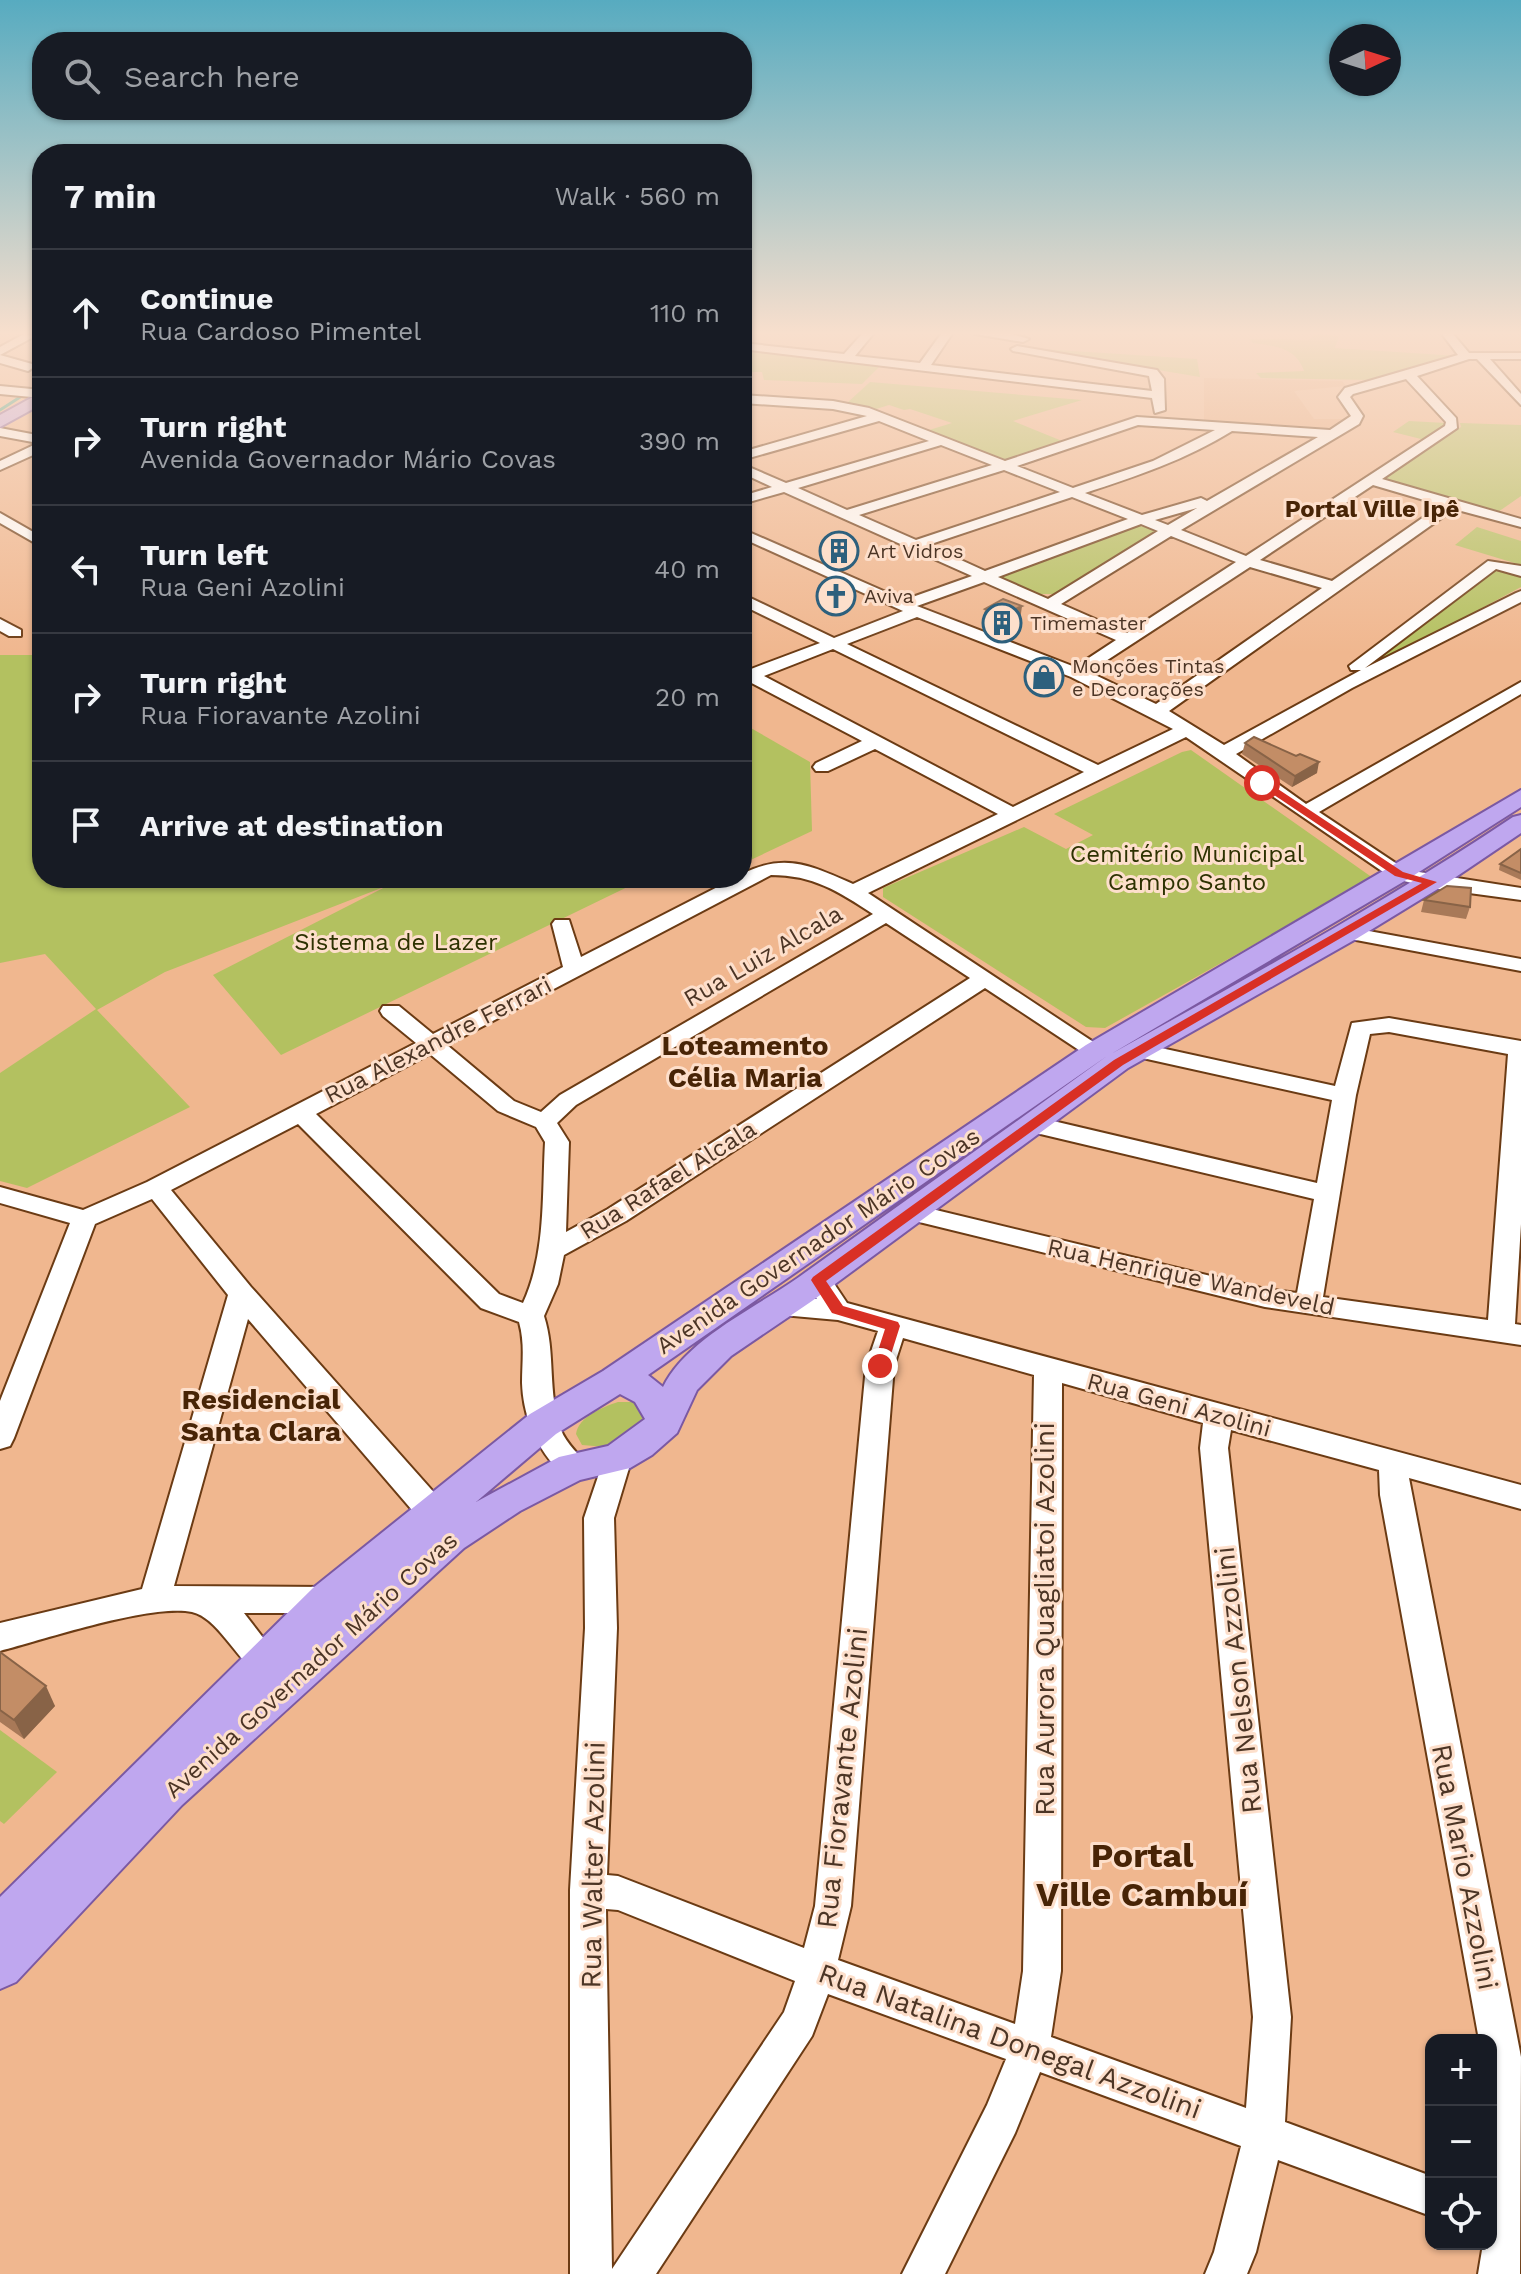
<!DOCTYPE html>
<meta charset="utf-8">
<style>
:root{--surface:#171b24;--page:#242831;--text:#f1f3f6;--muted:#9ea1a6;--line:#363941}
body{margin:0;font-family:"Work Sans",sans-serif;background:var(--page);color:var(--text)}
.controls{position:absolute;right:24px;bottom:24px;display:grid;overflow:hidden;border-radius:16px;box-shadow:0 2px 6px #0004}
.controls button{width:72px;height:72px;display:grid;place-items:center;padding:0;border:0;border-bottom:2px solid var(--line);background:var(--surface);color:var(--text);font:40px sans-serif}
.compass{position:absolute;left:1329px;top:24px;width:72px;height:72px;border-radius:50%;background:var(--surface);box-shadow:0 2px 6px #0004;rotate:86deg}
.stop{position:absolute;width:24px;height:24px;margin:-18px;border:6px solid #d93025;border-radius:50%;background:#fff}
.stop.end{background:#d93025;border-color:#fff;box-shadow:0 2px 8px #0008}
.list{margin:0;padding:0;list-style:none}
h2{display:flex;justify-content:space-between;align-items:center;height:104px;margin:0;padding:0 32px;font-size:34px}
h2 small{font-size:26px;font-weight:400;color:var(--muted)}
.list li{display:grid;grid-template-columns:52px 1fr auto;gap:24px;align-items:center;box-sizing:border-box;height:128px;padding:0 32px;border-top:2px solid var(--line)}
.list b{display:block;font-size:30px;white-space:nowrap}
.list p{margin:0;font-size:26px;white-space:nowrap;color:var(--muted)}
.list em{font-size:26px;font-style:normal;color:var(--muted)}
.icon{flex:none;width:44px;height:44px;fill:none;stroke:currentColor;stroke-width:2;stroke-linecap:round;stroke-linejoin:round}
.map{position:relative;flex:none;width:1521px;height:2274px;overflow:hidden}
.search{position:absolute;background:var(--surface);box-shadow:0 2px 6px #0004;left:32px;top:32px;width:720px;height:88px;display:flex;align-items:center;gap:20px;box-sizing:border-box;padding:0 28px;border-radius:32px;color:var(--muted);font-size:30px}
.panel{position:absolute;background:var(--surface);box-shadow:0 2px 6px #0004;left:32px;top:144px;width:720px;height:744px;border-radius:32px}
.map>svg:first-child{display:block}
</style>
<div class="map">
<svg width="1521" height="2274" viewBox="0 0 1521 2274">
<rect width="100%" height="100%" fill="#f0b78f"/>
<!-- built -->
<polygon fill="#e9aa7d" points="1204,378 1342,381 1346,386 1294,391 1314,419 1349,419 1327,428 1204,420"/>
<!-- green -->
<g fill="#b3c160">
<path d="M1317,334L1339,336L1335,348L1458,356L1374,380L1261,378L1256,373L1304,371C1296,347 1274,346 1253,343L1249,339L1308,340Z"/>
<polygon points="1026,348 1197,359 1200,377"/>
<polygon points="742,349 748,351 881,365 862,384 764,380 762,372 742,372"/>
<polygon points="870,382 1082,400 1013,421 1067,443 1001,461 926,431 952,423 910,409 904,410 889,405 873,410 847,403"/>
<polygon points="1409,421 1446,423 1446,425 1425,440 1393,432"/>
<polygon points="1460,423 1521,425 1521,496 1498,512 1391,484 1382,478 1461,427"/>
<polygon points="1137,526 1150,527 1156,533 1054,594 1033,594 999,578 1003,573"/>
<polygon points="1477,527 1521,541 1521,565 1455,545"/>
<polygon points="1495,571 1521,574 1521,587 1363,672 1356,671"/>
<polygon points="0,655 42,655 42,878 646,878 281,1055 213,975 389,885 165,972 97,1010 190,1107 27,1188 0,1181 0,1073 96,1009 45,954 0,963"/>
<polygon points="742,723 810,762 812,831 742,864"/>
<polygon points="1191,750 1373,878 1105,1028 1086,1027 883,897 883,888 1024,827 1066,849 1093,835 1054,814 1182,752"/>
<path d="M618,1402H634L642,1409V1421L606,1447L582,1445L576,1434C578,1417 603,1407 618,1402Z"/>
<polygon points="0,1730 57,1772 4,1824 0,1821"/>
</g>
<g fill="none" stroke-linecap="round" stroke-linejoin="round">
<!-- stream -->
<polyline stroke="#1e9d85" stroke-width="3" points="0,410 42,383"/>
<!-- minor casing -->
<g stroke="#6b3b14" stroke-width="4">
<g id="minor">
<polygon points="24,334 37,335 0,355 0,347"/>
<polygon points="862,334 873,334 855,356 920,363 941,334 952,334 931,365 1152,391 1149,376 1013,351 1011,349 1017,346 1157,370 1164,379 1165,410 1155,413 1152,398 742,349 742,343 844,354"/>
<polygon points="975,334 1012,334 1029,339 1023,342"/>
<path d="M1442,334H1453L1469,353H1521V359H1490L1521,394V405L1477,359H1469L1417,376L1456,418L1457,428L1382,479L1521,519V527L1454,509L1169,711L1224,745L1361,670H1351L1349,666L1488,561L1521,566V576L1496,569L1365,668L1516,593L1521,591V602L1352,688L1236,754L1306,804L1521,682V694L1319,812L1406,870L1521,888V900L1432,888L1392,878L1186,737L868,893L1107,1051L1104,1056H1088L985,988L626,1221L564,1255L558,1284L544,1316C556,1353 547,1392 561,1430C566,1444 580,1454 587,1467L582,1475C567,1480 562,1475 552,1463C534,1441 523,1413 522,1383C522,1362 525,1343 519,1322L481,1308L298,1124L171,1190L251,1287L446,1506L450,1515L446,1524L435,1527L424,1524L248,1319L174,1586L327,1587L338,1591L343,1600L338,1609L327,1613H244L281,1661L276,1671C273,1672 269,1675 265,1675C244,1675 221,1618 192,1612C150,1604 46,1639 0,1651V1623L142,1589L228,1295L152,1199L95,1224L14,1438L10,1446L0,1449V1401L70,1223L0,1203V1187L83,1210L147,1182L416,1043L383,1016L380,1011L383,1006H399L433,1034L563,967L552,924L555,920H569L581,957L735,878H742V874C785,852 812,866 853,884L998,814L875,749L828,771H816L813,767L816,763L862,741L742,678V666L751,669L820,643L742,605V594L834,638L903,611L742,538V529L904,600L972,576L784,492L742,504V496L772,487L742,473V464L786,483L929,441L879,421L742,460V452L867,416L833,409L742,403V395L833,401L869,408L1005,461L1137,417L1330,430L1351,416L1338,397L1345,388L1458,355ZM1406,379L1446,422L1445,426L1246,556L1181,530L1359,424L1363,416L1350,397L1353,394ZM1138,425L1215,430L1153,461L1073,488L1017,466ZM1232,431L1318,437L1207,501L1201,498L1142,515L1085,493C1137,476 1185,460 1232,431ZM941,445L992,465L847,510L798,488ZM1004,470L1060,492L916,540L859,515ZM1373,485L1441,505L1332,581L1260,560ZM1072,497L1128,519L985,571L928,545ZM1197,508L1168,525L1155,520ZM1141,524L1158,531L1048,599L998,577ZM1171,536L1236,562L1127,633L1061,604ZM1250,567L1322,588L1156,704L1089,672ZM984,582L1116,640L1075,667L917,606ZM917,617L1071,677L1173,729L1098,765L847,644ZM833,649L1084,772L1013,807L764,676ZM771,875C813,875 838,891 873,914L560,1095L541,1112L514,1101L447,1045ZM886,923L970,978L608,1209L566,1232L569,1142L557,1123L576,1105ZM430,1054L498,1111L536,1127L545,1142C542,1196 546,1253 523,1303L499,1294L316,1114Z"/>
<polygon points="0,355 32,364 34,367 28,371 0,363"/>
<polygon points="0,386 42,390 42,398 0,394"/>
<polygon points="0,428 42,436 42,451 0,470 0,461 38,443 0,436"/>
<polygon points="0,513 42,537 42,547 0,523"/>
<polygon points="0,619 21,630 21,636 9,636 0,631"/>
<polygon points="1347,927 1521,959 1521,971 1340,937 1337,933 1340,929"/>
<path d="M1389,1018L1521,1041V1224L1515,1324L1521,1325V1345L1265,1307L911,1220L902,1218L898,1212L902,1206L911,1204L1265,1289L1297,1293L1314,1199L1032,1132L1024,1129L1020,1124L1024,1119L1032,1116L1317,1183L1332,1100L1138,1057L1130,1055L1127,1050L1130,1045L1138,1043L1335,1086L1352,1023ZM1389,1032L1508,1054L1488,1320L1323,1297L1356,1095L1370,1034Z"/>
<path d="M818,1271L827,1273L847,1303L1521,1485V1509L1409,1478L1521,2057L1520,2274H1478L1483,2244H1491V2040H1479L1380,1495L1379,1470L1231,1430L1228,1448L1291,2017L1285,2122L1431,2176V2216L1278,2160L1256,2252L1247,2274H1205L1214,2252L1241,2146L1040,2072L1015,2133L945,2274H902L987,2105L1006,2059L828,1994L812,2036L656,2274H570V1890L585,1628L584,1518L607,1450L617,1447L627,1450L632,1458L614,1518L617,1628L607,1875L618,1876L804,1948L815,1906L866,1366L878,1331L838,1320L771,1314L767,1307L771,1300L780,1297L817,1299L805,1280L809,1273ZM903,1338L1034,1375L1023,1971L1015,2024L838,1960L851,1906L894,1366ZM1062,1383L1203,1423L1200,1448L1253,2017L1246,2108L1051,2037L1061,1971ZM606,1909L618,1910L795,1981L784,2012L612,2269Z"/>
</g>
</g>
<!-- major casing -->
<g stroke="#7b59a2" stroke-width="4">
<g id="major">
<polygon points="42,392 42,404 0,427 0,415"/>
<path d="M1521,790V807L1408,879L1111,1054C1247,978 1383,904 1513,817L1521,815V833L1441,887L1356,939L1128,1068L812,1301L731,1356L697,1390L677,1433L652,1455L630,1468L580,1480L520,1511L464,1548L182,1805L16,1982L0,1989V1897L313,1588L530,1414L603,1371L1086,1045ZM1107,1056C1005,1130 902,1203 799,1277C757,1307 686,1339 663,1387L648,1375ZM620,1394L635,1402L645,1419L608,1446L559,1457L476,1502L556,1434Z"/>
</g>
</g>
<!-- minor -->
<use href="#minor" fill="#fff" fill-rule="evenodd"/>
<!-- major -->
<use href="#major" fill="#bfa7ef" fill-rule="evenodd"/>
</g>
<!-- wall -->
<g fill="#a87958">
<polygon points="985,609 1020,621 1001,631 983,624"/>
<polygon points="1245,743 1317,773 1292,787 1242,754"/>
<polygon points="1521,849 1521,880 1499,870 1500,864"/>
<polygon points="1424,900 1470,907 1466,919 1421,912"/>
<polygon points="0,1652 55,1706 24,1739 0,1722"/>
</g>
<!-- shaded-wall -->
<g fill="#886347">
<polygon points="1022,606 1020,621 1001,631 1002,615"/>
<polygon points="1319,762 1317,773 1292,787 1295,776"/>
<polygon points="46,1686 55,1706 24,1739 14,1720"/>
</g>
<!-- building -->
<g fill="#c38d66" stroke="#886347" stroke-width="2">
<polygon points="1003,599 1022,606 1002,615 985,609"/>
<polygon points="1254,737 1296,756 1300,754 1319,762 1295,776 1245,743"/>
<polygon points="1521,849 1521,873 1500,864"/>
<polygon points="1447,886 1471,888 1470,907 1424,900"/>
<polygon points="0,1652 46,1686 14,1720 0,1710"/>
</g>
<!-- sky -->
<linearGradient id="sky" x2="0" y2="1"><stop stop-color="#57abc0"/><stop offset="0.51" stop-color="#f8dfcd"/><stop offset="1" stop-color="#f8dfcd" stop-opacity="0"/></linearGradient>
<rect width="1521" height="653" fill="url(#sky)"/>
<!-- route -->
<polygon fill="#d93025" points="1259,781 1266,781 1403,872 1437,882 1123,1065 826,1281 843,1306 898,1322 900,1326 886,1370 875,1370 873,1366 885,1329 832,1313 811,1280 813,1277 1114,1060 1422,883 1395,876 1259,785"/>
<!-- icons -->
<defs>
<g id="building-ring" transform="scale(2)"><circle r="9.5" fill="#fddfcb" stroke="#2d607d" stroke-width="1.5"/><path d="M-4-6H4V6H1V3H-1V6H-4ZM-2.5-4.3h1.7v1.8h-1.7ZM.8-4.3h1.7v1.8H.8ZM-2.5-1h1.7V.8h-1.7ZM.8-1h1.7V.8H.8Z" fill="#2d607d"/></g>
<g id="church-ring" transform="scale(2)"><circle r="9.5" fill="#fddfcb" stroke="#2d607d" stroke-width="1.5"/><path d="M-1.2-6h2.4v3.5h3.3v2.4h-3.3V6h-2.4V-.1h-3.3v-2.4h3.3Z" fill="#2d607d"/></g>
<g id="shop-ring" transform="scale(2)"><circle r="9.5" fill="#fddfcb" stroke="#2d607d" stroke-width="1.5"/><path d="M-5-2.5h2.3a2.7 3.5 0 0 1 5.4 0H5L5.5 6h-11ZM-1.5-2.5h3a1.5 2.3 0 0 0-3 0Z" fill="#2d607d"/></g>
</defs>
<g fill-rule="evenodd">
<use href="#building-ring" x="839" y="551"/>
<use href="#church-ring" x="836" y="596"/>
<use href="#building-ring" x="1002" y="623"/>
<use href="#shop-ring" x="1044" y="677"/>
</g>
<g text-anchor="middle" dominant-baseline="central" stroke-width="6" stroke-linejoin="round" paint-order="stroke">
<!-- far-poi labels -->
<g font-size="20" fill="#4c3525" stroke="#fddfcb" text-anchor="start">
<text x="867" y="551">Art Vidros</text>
<text x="864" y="596">Aviva</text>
<text x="1030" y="623">Timemaster</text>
<text x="1072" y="666">Monções Tintas<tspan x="1072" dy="23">e Decorações</tspan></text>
</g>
<!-- far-quarter labels -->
<g font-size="24" font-weight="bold" fill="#482406" stroke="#fddfcb">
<text x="1372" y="509">Portal Ville Ipê</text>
</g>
<!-- park labels -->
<g font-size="24" fill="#2d3201" stroke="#fddfcb">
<text x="1187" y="854">Cemitério Municipal<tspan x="1187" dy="28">Campo Santo</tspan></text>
<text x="396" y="942">Sistema de Lazer</text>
</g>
<!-- street labels -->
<g font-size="24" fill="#4c3525" stroke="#fddfcb">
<text transform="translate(763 956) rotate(-30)">Rua Luiz Alcala</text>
<text transform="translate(438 1040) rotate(-27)">Rua Alexandre Ferrari</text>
<text transform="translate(668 1180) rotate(-32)">Rua Rafael Alcala</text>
<text transform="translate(818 1241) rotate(-34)">Avenida Governador Mário Covas</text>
<text transform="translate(1191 1277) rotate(12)">Rua Henrique Wandeveld</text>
<text transform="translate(1179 1405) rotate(15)">Rua Geni Azolini</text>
<text transform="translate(311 1665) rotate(-42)">Avenida Governador Mário Covas</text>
</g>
<!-- quarter labels -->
<g font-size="28" font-weight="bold" fill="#482406" stroke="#fddfcb">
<text x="745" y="1045">Loteamento<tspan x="745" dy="32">Célia Maria</tspan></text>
<text x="261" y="1399">Residencial<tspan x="261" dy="32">Santa Clara</tspan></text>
</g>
<!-- near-street labels -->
<g font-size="28" fill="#4c3525" stroke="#fddfcb">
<text transform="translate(1044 1619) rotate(-90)">Rua Aurora Quagliatoi Azolini</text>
<text transform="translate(1238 1680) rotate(-96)">Rua Nelson Azzolini</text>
<text transform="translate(842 1778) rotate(-84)">Rua Fioravante Azolini</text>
<text transform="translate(593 1865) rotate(-89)">Rua Walter Azolini</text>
<text transform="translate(1465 1867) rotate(79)">Rua Mario Azzolini</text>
<text transform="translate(1010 2041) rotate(20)">Rua Natalina Donegal Azzolini</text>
</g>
<!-- near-quarter labels -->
<g font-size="34" font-weight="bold" fill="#482406" stroke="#fddfcb">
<text x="1142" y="1855">Portal<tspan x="1142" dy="39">Ville Cambuí</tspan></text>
</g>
</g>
</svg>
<div class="controls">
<button>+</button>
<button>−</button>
<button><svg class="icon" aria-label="locate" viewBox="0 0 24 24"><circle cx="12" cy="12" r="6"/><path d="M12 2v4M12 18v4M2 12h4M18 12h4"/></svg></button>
</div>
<svg class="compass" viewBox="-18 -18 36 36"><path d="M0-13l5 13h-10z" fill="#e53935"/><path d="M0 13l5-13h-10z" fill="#9ea1a6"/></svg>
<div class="stop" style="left:1262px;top:783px"></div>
<div class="stop end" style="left:880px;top:1366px"></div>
<div class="search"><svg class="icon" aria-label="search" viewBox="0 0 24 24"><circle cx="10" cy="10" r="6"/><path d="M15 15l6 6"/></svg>Search here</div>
<section class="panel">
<h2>7 min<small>Walk · 560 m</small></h2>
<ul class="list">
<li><svg class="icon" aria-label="ahead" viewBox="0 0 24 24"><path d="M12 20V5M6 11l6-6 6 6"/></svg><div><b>Continue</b><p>Rua Cardoso Pimentel</p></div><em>110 m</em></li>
<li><svg class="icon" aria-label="right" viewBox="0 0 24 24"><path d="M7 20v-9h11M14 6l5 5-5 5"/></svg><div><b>Turn right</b><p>Avenida Governador Mário Covas</p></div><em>390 m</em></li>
<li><svg class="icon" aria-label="left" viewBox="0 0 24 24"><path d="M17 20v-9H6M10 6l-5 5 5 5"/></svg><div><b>Turn left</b><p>Rua Geni Azolini</p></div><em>40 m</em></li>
<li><svg class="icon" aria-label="right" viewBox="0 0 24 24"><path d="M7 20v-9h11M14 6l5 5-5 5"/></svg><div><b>Turn right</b><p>Rua Fioravante Azolini</p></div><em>20 m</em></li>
<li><svg class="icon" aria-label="arrive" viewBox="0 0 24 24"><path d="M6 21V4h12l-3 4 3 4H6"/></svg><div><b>Arrive at destination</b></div></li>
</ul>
</section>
</div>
